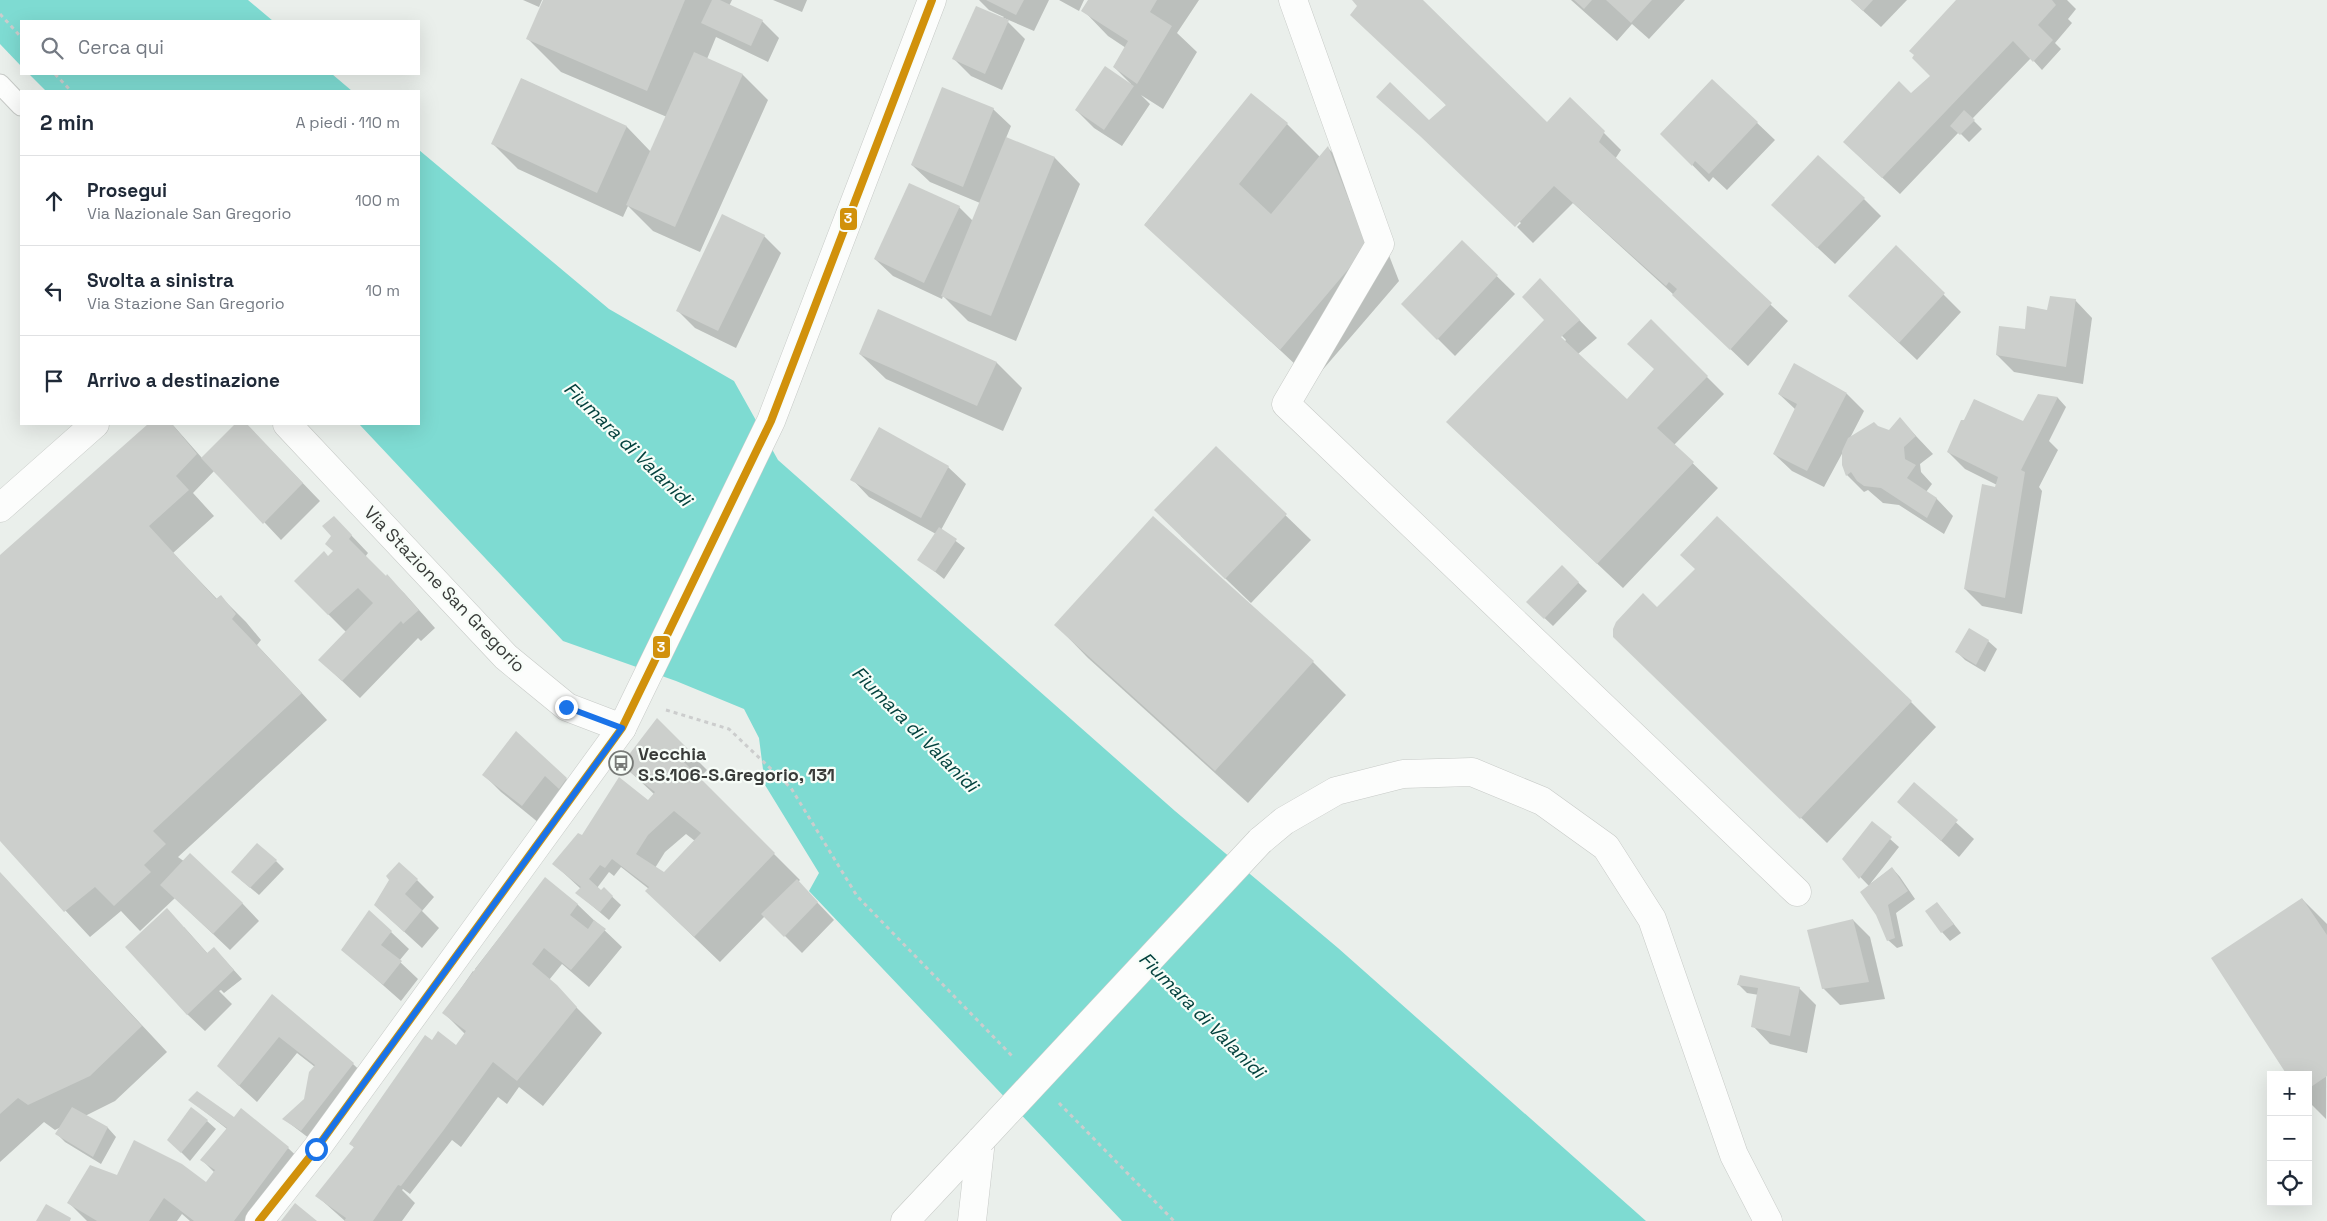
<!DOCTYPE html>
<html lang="it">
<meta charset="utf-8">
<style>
:root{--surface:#fff;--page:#f6f6f7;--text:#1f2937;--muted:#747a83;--line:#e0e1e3}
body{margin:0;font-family:"Space Grotesk",sans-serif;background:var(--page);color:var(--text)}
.controls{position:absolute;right:15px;bottom:15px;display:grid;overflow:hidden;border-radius:0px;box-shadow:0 5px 20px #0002}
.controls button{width:45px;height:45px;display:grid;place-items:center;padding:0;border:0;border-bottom:1px solid var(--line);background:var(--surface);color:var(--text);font:25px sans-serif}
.stop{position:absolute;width:15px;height:15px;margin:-11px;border:4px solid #1a73e8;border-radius:50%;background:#fff}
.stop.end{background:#1a73e8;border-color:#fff;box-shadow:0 1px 5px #0008}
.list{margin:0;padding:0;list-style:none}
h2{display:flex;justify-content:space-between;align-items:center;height:65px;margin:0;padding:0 20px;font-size:21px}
h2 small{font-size:16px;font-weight:400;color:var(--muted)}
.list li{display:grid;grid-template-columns:32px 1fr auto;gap:15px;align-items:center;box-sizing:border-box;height:90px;padding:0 20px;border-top:1px solid var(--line)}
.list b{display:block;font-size:19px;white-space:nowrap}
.list p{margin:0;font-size:16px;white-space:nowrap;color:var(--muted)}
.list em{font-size:16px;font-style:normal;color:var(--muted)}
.icon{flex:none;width:28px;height:28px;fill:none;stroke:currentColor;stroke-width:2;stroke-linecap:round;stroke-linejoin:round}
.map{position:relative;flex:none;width:2327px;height:1221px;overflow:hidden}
.search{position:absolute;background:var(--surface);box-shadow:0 5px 20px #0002;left:20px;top:20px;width:400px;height:55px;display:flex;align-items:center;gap:12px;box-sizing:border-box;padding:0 18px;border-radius:0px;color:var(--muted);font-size:19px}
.panel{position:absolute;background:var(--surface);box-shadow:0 5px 20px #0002;left:20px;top:90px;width:400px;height:335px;border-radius:0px}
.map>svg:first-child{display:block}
</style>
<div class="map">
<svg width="2327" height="1221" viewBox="0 0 2327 1221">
<rect width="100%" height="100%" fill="#eaefeb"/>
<!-- water -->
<g fill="#7edbd2">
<polygon points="0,0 248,0 273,21 21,21 21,66 0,44"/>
<polygon points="29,74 332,74 352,91 46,91"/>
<polygon points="419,150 609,309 734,381 778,460 1175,811 1338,948 1646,1221 1122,1221 809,891 819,873 765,785 759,738 744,709 676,681 563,641 359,424 419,424"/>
</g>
<!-- shadow -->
<g fill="#0003" fill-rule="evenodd">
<polygon points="523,0 542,0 539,7"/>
<polygon points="544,0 732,0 729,6 762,21 779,38 768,62 716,37 707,59 743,75 768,100 700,252 653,231 628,206 623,217 518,169 493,144 522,79 627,127 651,152 667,117 561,72 528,39"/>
<polygon points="773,0 807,0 802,12"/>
<polygon points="979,0 1049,0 1034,31 1004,18 1025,39 1002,90 971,76 954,59 1004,17 989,10"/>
<polygon points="1059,0 1084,0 1079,11"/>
<polygon points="1089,0 1199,0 1177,33 1197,52 1163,109 1141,95 1150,104 1122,146 1094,128 1076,110 1131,84 1114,67 1126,48 1108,36 1083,10"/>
<polygon points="1354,0 1421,0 1547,123 1570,99 1621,150 1615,159 1788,321 1748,366 1674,295 1573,203 1533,243 1517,227 1521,223 1427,141 1429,122 1447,106"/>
<polygon points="1571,0 1685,0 1649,39 1632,24 1617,41"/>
<polygon points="1851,0 1907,0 1881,27"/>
<polygon points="1957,0 2067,0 2076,9 2068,19 2072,23 2055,43 2061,49 2042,70 2031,58 1972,119 1982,129 1969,142 1959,132 1900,194 1862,159 1911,94 1932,76"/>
<polygon points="1712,80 1775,140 1727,190 1713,177 1709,182 1662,134"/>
<polygon points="1252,95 1287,124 1320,157 1328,148 1360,181 1399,281 1313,381 1145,224"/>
<polygon points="993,109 1011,126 1006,138 1055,158 1080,184 1016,341 968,321 943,296 942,299 893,276 875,259 959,207 973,221 980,203 930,182 912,165"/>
<polygon points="1864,199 1881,216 1835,264 1790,222"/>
<polygon points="764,236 781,253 736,348 695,328 678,311"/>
<polygon points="1462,242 1515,294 1455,356 1403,304"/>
<polygon points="1896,247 1961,312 1917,360 1849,296"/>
<polygon points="1540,280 1597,338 1578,354 1627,401 1655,370 1651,321 1724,394 1674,445 1718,488 1623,588 1473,447 1566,340 1524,297"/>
<polygon points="2075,300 2092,318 2083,384 2014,372 1997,355 2048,312"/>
<polygon points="879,311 997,363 1022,388 1003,431 886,379 860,354"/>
<polygon points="1779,394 1847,394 1864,411 1850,438 1878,428 1889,431 1900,419 1933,454 1920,464 1921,472 1932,484 1926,492 1936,498 1953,516 1944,534 1899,505 1883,503 1868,490 1864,492 1847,475 1844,450 1824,487 1792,471 1774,454 1796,410"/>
<polygon points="2038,395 2058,398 2066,407 2049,441 2058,450 2039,487 2042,491 2022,614 1982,606 1965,589 1997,485 1965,469 1948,452 1975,400 2030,427"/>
<polygon points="150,424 172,424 202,458 237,424 247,425 320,501 281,540 215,470 193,493 214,516 173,553 217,599 220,596 246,622 261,640 257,645 327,720 178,857 242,903 259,921 230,950 175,898 140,931 121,911 90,937 0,840 0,556"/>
<polygon points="1216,448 1311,540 1251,603 1181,536"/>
<polygon points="948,467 966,484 941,530 965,548 944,579 919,559 936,534 869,497 852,479"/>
<polygon points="351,535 368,553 365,557 404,593 435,628 421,641 418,638 360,698 320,660 346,632 295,581 329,558"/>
<polygon points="1562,567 1587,591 1553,626 1536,610"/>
<polygon points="1696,569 1911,702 1936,727 1827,843 1640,662 1657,609"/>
<polygon points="1056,625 1313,662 1346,695 1248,803 1088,658"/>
<polygon points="1988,641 1997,649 1985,672 1965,660 1957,652"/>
<polygon points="516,733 575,787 539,823 501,792 484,775"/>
<path d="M691,754L707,770L699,779L800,880L798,882L834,920L802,953L765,916L720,962L672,916L649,889L621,867L614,876L609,872L597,888L602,892L604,889L621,905L609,920L577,893L581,889L554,864L583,837L648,801L654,794L623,765L681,761L683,763ZM686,834L695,841L664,874L655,868L665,852Z"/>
<polygon points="1914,784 1974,839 1959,857 1898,802"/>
<polygon points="1872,823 1899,847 1870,884 1892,868 1900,877 1915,899 1896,913 1903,946 1897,948 1888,940 1869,886 1843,859"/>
<polygon points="276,861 284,869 259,895 241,880"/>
<polygon points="0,873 167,1052 115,1101 85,1116 108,1128 116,1137 101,1164 65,1142 57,1134 61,1127 55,1130 44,1122 0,1162"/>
<polygon points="545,879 577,904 622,947 589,987 562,964 549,980 602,1033 543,1106 519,1087 507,1104 498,1097 461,1147 452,1140 410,1194 403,1189 402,1190 415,1203 402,1221 345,1221 317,1196 355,1148 350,1143 438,1047 456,1047 465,1034 444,1013 473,971 477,974 479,973 475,969"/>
<polygon points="417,880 434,897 422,911 439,928 422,948 375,905"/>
<polygon points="2302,899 2327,924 2326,1119 2308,1101"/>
<polygon points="1937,903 1961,933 1950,941 1942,932"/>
<polygon points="1853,920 1870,937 1885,999 1840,1005 1823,988"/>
<polygon points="184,927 208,954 222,957 242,979 224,993 221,990 219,991 232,1004 205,1031 187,1014"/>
<polygon points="391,932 409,949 399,961 418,979 401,1001 342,949"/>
<polygon points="1739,985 1799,988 1816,1005 1807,1053 1770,1044 1753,1026 1759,995 1747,993"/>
<polygon points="272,996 353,1064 371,1081 310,1139 284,1119 305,1100 315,1067 297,1053 257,1102 236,1083"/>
<polygon points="190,1100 234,1119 242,1110 288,1148 306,1165 264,1221 190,1221 182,1214 177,1221 87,1221 69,1203 117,1177 206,1183 215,1173 202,1160 227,1129"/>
<polygon points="207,1121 216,1129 190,1161 169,1140"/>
</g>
<!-- building -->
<g fill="#cccfcc" fill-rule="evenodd">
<polygon points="543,0 685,0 647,91 526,39"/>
<polygon points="712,0 720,0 763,20 751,46 701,23"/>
<polygon points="986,0 1024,0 1016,15"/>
<polygon points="1088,0 1157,0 1150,12 1172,26 1137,84 1113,67 1128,41 1081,11"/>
<polygon points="1352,0 1423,0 1547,122 1570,97 1605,131 1599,142 1772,303 1730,350 1672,295 1677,289 1669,282 1666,286 1554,186 1515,227 1420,136 1376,97 1390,82 1429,120 1446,105 1350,15 1357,6"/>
<polygon points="1574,0 1592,0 1584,9"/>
<polygon points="1606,0 1652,0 1631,23"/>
<polygon points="1851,0 1873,0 1863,11"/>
<polygon points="1956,0 2052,0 2056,5 2038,25 2053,40 2033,62 2013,41 1882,178 1843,142 1899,81 1911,93 1930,76 1912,58 1914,55 1909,51"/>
<polygon points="976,6 1009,20 985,74 952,59"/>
<polygon points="694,52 743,74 675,227 626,205"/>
<polygon points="1105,66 1134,86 1104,130 1075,110"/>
<polygon points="521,78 627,126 597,193 491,144"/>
<polygon points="1712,79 1758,122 1709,174 1695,161 1692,166 1660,134"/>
<polygon points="942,87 994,108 963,187 911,165"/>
<polygon points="1251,93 1288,123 1239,184 1271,214 1328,146 1367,247 1280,350 1144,225"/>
<polygon points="1964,110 1975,120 1960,135 1950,126"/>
<polygon points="1006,137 1055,157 991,316 941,296"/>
<polygon points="1818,155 1865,198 1817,248 1771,205"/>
<polygon points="909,183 960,206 924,283 874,259"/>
<polygon points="722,214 765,235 718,331 676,311"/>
<polygon points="1462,240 1498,275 1437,340 1401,304"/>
<polygon points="1896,245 1945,293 1899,343 1848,296"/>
<polygon points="1540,278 1580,320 1561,337 1627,399 1654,369 1627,344 1651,319 1708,376 1657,428 1694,462 1597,564 1446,422 1544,320 1522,297"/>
<polygon points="2050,296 2076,299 2066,367 1996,355 1999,326 2025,329 2027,306 2047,310"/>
<polygon points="878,309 997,362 977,406 859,354"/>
<polygon points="1794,363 1847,393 1807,471 1773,454 1797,404 1778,394"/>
<polygon points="2038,394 2058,397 2021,470 2025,472 2005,598 1964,589 1982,484 1995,487 1998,477 1947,452 1961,420 1964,420 1974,399 2023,421"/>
<polygon points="1900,417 1916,436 1904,447 1905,459 1916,465 1907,478 1937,498 1927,518 1881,488 1864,486 1857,481 1851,472 1846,476 1842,465 1842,451 1848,438 1874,422 1878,426 1889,430"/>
<polygon points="148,424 172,424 197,454 176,476 189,490 149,526 216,599 221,595 236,614 232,619 302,693 153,831 166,844 144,865 151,872 114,906 95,887 64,912 0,841 0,555"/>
<polygon points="235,424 247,424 303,483 263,524 201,458"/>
<polygon points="879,427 949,466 921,518 850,480"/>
<polygon points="1216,446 1287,514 1225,579 1154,510"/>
<polygon points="334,516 352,535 349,539 386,576 387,574 419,610 403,624 401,621 342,681 318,660 373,603 358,588 328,615 294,581 324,551 328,556 333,551 325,544 331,536 322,526"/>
<polygon points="1153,516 1314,661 1215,771 1054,625"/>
<polygon points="1717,516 1912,701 1800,819 1613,637 1613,629 1616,622 1643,593 1657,607 1695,569 1680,555"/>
<polygon points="939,527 957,539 935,572 917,560"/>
<polygon points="1562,565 1579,582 1544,619 1526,602"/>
<polygon points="1969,628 1989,640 1976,665 1955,652"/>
<path d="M657,718L691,752L682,760L775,853L694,937L645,891L649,887L612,859L605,868L600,865L589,879L601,890L604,887L613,896L600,912L575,893L581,887L552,864L578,833L582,835L619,777L648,800L655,792L621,765ZM674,811L701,833L664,872L636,854L648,835Z"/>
<polygon points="516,731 567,778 559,789 545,776 522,806 482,775"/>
<polygon points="1914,782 1958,820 1941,841 1897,802"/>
<polygon points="1872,821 1892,837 1859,879 1842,859"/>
<polygon points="257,843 277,860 250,888 231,872"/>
<polygon points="190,853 243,903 213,934 160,885"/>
<polygon points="399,862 418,879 405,894 422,910 404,932 374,905 389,880 386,876"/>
<polygon points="1892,867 1908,891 1888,905 1895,938 1887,941 1876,915 1860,892"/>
<polygon points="0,872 142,1026 90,1076 28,1105 18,1098 0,1114"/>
<polygon points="545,877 578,904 570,915 588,929 594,920 606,929 571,970 544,948 532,964 557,985 577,1007 517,1081 493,1062 443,1131 401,1186 398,1185 373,1221 344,1221 346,1218 315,1196 354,1147 349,1144 425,1035 432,1040 438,1031 456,1045 466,1031 442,1013"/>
<polygon points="797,879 818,902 784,937 761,914"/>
<polygon points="2302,898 2327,935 2327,1076 2308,1089 2308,1075 2287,1075 2211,958"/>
<polygon points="1937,902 1954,924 1941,933 1925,911"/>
<polygon points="167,908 207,953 214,947 234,970 187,1015 125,947"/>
<polygon points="369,910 392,931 381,945 402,961 383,985 341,950"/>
<polygon points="1853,919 1869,982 1822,989 1807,930"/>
<polygon points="1740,975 1800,987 1790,1036 1751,1027 1758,988 1737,985"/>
<polygon points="272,994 354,1063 301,1131 282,1119 304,1099 309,1072 315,1065 279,1037 239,1086 217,1066"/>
<polygon points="197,1091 234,1117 241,1108 289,1147 234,1221 194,1221 164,1198 149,1221 97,1221 67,1203 90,1165 117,1175 134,1140 182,1164 206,1182 215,1170 200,1160 227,1128 188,1100"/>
<polygon points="72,1107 108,1127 93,1157 55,1134"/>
<polygon points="191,1107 208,1120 181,1153 167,1140"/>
<polygon points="295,1203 317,1221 281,1221"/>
<polygon points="46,1204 71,1218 70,1221 36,1221"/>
</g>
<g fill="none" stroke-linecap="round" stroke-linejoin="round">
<!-- service casing -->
<g stroke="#c7cac7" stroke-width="21">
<polyline id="service" points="0,84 21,106"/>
</g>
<!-- minor casing -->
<g stroke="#c7cac7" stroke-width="29">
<g id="minor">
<polyline points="1293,0 1380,244 1286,404 1797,892"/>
<polyline points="287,424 506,657 567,707 622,728"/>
<polyline points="0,508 95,424"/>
<polyline points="1260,841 1284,821 1336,791 1403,774 1472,772 1542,801 1606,847 1652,919 1734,1155 1768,1221"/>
<polyline points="905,1221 981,1140"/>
<polyline points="972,1221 981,1140"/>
</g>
</g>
<!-- tertiary casing -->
<g stroke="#c7cac7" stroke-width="29">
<polyline id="tertiary" points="259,1221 316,1149 622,728 771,421 932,0"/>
</g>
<!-- path -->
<g stroke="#cccdcd" stroke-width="3" stroke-dasharray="4 4" stroke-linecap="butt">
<polyline points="0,14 21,37"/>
<polyline points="55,74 71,91"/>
<polyline points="666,710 729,729 791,788 857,896 1014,1058"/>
<polyline points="1059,1103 1174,1221"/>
</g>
<!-- service -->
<use href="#service" stroke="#fcfdfc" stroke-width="19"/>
<!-- minor -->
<use href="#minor" stroke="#fcfdfc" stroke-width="28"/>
<!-- tertiary -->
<use href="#tertiary" stroke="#fcfdfc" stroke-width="28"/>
<!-- minor-bridge casing -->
<g stroke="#c7cac7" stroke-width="29" stroke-linecap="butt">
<polyline id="minor-bridge" points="981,1140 1260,841"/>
</g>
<!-- minor-bridge -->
<use href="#minor-bridge" stroke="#fcfdfc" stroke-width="28"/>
<!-- bus-1 casing -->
<g stroke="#f7fdf8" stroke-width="11">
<polyline id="bus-1" points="259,1221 316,1149 622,728 771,421 932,0"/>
</g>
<!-- bus-1 -->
<use href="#bus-1" stroke="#d1910b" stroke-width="8"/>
</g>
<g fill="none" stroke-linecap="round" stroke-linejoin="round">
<!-- route -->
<polyline stroke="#1a73e8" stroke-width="6" points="316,1149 622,728 566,707"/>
</g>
<!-- icons -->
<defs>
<g id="bus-ring" transform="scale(1.25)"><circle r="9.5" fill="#f7fdf8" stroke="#777a77" stroke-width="1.5"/><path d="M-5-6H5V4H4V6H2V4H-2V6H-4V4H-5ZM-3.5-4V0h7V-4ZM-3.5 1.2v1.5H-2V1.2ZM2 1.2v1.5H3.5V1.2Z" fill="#777a77"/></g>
</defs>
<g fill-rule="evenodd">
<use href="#bus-ring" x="621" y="763"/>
</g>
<g text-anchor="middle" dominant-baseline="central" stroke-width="4.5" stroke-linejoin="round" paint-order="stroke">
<!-- street labels -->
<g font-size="18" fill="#393b39" stroke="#f7fdf8">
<text transform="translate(445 589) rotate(46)">Via Stazione San Gregorio</text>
</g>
<!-- poi labels -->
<g font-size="18" font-weight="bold" fill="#393b39" stroke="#f7fdf8" text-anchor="start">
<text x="638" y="753">Vecchia<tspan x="638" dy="21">S.S.106-S.Gregorio, 131</tspan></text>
</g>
<!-- water labels -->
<g font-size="19" font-style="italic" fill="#04423e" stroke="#f7fdf8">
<text transform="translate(628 444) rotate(44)">Fiumara di Valanidi</text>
<text transform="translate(915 729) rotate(45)">Fiumara di Valanidi</text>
<text transform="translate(1202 1015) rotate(45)">Fiumara di Valanidi</text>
</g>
</g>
<g stroke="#f7fdf8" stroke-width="2">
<rect x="839" y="207" width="19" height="24" rx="5" fill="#d1910b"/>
<rect x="652" y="635" width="19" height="24" rx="5" fill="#d1910b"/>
</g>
<g font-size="14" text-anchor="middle" font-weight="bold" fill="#fff">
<text x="848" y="223">3</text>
<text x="661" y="652">3</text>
</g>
</svg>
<div class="controls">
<button>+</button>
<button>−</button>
<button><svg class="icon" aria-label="locate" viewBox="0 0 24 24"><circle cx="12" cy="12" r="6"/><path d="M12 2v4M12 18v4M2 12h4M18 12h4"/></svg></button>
</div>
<div class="stop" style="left:316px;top:1149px"></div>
<div class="stop end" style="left:566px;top:707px"></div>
<div class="search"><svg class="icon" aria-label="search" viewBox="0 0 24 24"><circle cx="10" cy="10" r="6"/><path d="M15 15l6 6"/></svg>Cerca qui</div>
<section class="panel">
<h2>2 min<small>A piedi · 110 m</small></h2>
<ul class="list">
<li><svg class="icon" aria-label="ahead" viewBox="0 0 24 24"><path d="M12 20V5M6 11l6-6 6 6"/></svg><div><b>Prosegui</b><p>Via Nazionale San Gregorio</p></div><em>100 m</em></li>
<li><svg class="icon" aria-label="left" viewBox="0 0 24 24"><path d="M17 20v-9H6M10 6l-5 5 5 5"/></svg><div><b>Svolta a sinistra</b><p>Via Stazione San Gregorio</p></div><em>10 m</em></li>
<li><svg class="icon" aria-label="arrive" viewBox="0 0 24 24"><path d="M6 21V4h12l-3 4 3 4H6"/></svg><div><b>Arrivo a destinazione</b></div></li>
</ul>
</section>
</div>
